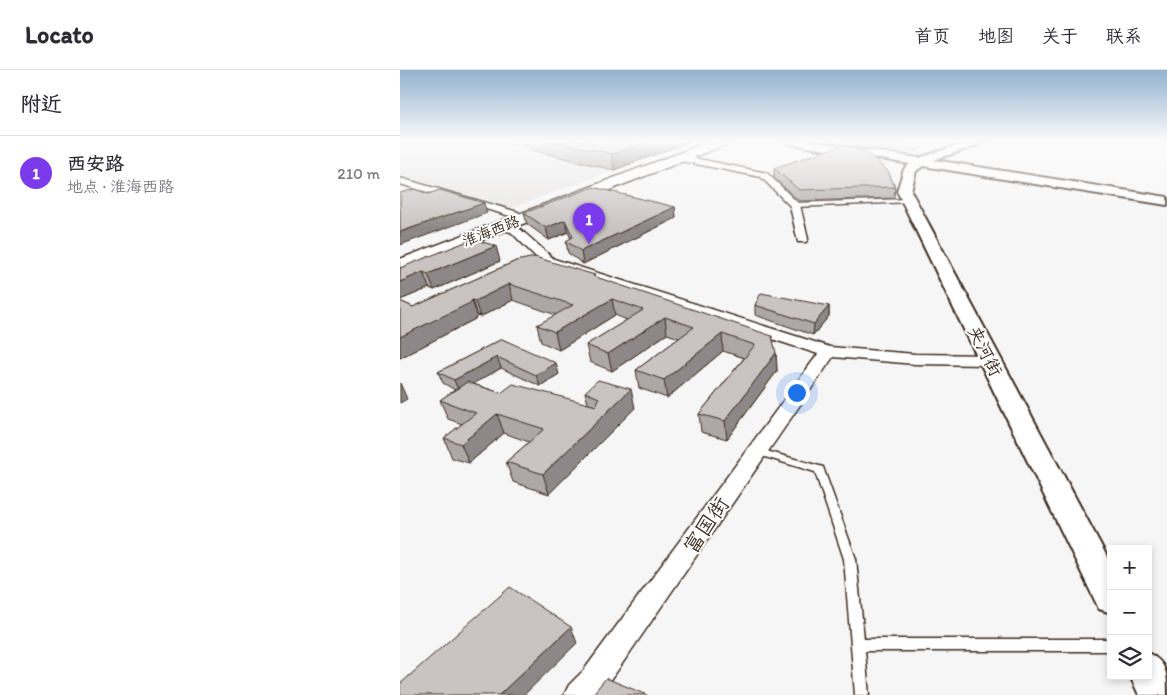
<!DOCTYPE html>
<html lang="zh">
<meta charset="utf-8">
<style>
:root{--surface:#fff;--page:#f7f7f7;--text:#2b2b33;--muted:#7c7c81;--line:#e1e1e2;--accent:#7c3aed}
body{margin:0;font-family:Itim,"LXGW WenKai TC",sans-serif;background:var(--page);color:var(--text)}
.controls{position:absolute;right:15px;bottom:15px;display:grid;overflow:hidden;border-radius:0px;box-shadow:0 2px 8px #0003}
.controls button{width:45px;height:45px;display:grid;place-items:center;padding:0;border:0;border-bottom:1px solid var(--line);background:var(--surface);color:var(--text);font:25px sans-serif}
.you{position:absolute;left:396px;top:322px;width:18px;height:18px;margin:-12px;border:4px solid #fff;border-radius:50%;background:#1a73e8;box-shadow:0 0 0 8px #1a73e833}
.badge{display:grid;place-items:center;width:32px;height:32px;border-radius:50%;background:var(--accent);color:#fff;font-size:16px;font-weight:700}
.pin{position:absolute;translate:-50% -41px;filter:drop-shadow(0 1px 2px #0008)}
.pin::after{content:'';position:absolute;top:26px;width:18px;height:15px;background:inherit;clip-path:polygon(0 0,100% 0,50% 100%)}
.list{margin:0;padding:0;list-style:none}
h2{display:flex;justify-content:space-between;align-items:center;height:65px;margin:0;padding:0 20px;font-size:21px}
h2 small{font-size:16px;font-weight:400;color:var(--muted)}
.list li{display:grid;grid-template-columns:32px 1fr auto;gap:15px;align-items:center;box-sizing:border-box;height:75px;padding:0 20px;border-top:1px solid var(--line)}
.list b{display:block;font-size:19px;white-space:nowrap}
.list p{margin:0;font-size:16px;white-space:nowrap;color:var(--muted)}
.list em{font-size:16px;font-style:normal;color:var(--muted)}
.icon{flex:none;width:28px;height:28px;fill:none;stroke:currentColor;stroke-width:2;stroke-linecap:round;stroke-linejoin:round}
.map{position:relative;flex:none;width:767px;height:625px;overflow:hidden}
header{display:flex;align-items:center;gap:30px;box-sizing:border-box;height:70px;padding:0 25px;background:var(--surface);border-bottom:1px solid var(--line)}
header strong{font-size:24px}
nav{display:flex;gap:28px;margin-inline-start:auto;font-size:18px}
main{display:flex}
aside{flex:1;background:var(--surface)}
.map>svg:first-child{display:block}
</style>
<header>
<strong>Locato</strong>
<nav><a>首页</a><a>地图</a><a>关于</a><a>联系</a></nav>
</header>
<main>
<aside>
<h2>附近<small></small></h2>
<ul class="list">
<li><span class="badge">1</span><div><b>西安路</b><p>地点 · 淮海西路</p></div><em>210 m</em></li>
</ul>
</aside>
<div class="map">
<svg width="767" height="625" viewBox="0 0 767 625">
<rect width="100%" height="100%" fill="#f7f6f6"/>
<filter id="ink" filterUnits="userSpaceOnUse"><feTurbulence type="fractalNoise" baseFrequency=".02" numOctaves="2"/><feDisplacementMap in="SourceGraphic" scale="10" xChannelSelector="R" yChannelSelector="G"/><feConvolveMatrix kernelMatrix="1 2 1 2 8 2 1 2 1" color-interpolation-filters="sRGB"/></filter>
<g filter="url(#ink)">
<!-- built -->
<g fill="#e9e7e6">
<polygon points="0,71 208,71 161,87 214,100 103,141 0,110"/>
<polygon points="465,71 535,71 520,80"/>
</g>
<!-- green -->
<polygon fill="#dbd9d6" stroke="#8b827a" points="451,71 465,71 520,80 501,81 446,73"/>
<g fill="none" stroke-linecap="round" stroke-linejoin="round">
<!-- lane casing -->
<g stroke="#3b2a1e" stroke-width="3">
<g id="lane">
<polygon points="509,129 512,131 511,132 395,137 392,135 395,133"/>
<polygon points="356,378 423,397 424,400 456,489 464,569 711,569 711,581 465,581 469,625 455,625 444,489 415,402 352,383 351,381 352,379"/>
</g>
</g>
<!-- street casing -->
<g stroke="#3b2a1e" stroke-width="3">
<g id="street">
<polygon points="279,85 367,103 400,135 408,169 406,172 398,172 390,136 361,107 276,90 275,88"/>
<polygon points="0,108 118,142 120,144 118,146 110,146 0,114"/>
<polygon points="101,153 119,158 154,189 430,277 515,284 590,285 596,286 598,290 596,294 590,295 515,294 433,287 204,620 199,625 164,625 169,615 184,600 418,284 144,195 111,162 97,158 95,156"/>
</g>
</g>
<!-- secondary casing -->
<g stroke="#3b2a1e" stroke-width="4">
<g id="secondary">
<polygon points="384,71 409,71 519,88 570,71 585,71 584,73 534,90 767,127 767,135 523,96 516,101 511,121 711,494 711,543 699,539 497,121 504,99 510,94 390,74"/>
<path d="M748,583C767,593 767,602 767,625H739L730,606H748Z"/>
</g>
</g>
<!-- primary casing -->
<g stroke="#3b2a1e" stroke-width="3">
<polygon id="primary" points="311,71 328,71 327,74 0,202 0,189"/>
</g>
<!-- lane -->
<use href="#lane" fill="#fff" fill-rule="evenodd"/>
<!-- street -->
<use href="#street" fill="#fff" fill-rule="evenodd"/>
<!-- secondary -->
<use href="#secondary" fill="#fff" fill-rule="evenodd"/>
<!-- primary -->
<use href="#primary" fill="#fff" fill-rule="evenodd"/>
</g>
<!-- wall -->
<g fill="#ada8a6" stroke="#3b2a1e">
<polygon points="110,71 288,71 288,72 214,100 132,80 132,78 111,72"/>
<polygon points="374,98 495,117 494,128 399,131 374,108"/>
<polygon points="275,137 276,148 183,194 168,183 166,171 171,169 168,162 149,170 127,154 124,143"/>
<polygon points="100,191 34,220 29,218 0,230 0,198"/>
<polygon points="116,191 196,207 376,283 377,301 327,369 301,362 299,344 344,288 323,281 267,328 239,318 236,300 279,268 267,264 212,301 190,292 186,275 227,250 215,245 159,280 141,272 137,255 156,245 113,230 80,247 77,246 75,249 0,288 0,231 13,237"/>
<polygon points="355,235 429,236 429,246 413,265 355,245"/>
<polygon points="102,269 159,304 140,316 101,298 73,314 101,323 188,334 185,322 235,338 149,424 113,412 106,392 129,372 104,363 69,393 52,388 44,368 62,354 48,349 40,330 55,320 43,313 38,302"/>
</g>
<!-- shaded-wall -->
<g fill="#8d8887" stroke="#3b2a1e">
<polygon points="250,71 288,71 288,72 214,100 212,84"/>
<polygon points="84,133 87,143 0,175 0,162"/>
<polygon points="275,137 276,148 183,194 181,181"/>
<polygon points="165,150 168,162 149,170 146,158"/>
<polygon points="96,176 100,191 34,220 28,204"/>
<polygon points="23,202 29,218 0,230 0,212"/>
<polygon points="109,214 113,230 80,247 75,231"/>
<polygon points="212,229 215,245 159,280 155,262"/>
<polygon points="72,230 77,246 75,249 0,288 0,267"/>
<polygon points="429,236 429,246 413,265 414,254"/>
<polygon points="265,247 267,264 212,301 208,284"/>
<polygon points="322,264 323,281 267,328 264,310"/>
<polygon points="376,283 377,301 327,369 325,351"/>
<polygon points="97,287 101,298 59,322 54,310"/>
<polygon points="156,293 159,304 140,316 136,305"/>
<polygon points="0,313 7,329 0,333"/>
<polygon points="231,319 235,338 149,424 143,404"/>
<polygon points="97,344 104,363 69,393 61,374"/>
<polygon points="171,557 177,573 124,625 99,625"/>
</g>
<!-- building -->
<g fill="#c9c3c1" stroke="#3b2a1e">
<polygon points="152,71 250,71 212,84"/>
<polygon points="443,75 466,82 488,101 495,117 399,120 374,98"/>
<polygon points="193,117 275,137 181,181 166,171 173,167 165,150 146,158 124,143"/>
<polygon points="15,119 28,124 40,120 84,133 0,162 0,123"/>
<polygon points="73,169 96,176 28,204 23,202 0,212 0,198"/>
<polygon points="135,187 195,205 193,206 372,266 376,283 325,351 299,344 355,275 322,264 264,310 236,300 294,257 265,247 208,284 186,275 243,240 212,229 155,262 137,255 173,235 109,214 75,231 72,230 70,233 0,267 0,231 13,237 116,191"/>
<polygon points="361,223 429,236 414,254 355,235"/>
<polygon points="102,269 156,293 136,305 97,287 54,310 38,302"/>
<polygon points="198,310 231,319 143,404 106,392 144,359 97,344 61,374 44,368 76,343 40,330 67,312 101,323 113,314 196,336 199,328 185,322"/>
<polygon points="110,517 171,557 99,625 0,625 0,614"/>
<polygon points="206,608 247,625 192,625"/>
</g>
</g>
<!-- sky -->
<linearGradient id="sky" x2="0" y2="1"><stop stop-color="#93b2cf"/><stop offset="0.45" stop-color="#fbfbfb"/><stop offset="1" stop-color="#fbfbfb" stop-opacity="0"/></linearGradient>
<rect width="767" height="158" fill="url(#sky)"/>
<g text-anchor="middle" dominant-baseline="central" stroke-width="4" stroke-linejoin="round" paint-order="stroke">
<!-- far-street labels -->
<g font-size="15" fill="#3b2a1e" stroke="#fff">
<text transform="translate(91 161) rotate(-21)">淮海西路</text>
</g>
<!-- street labels -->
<g font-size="18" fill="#3b2a1e" stroke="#fff">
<text transform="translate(585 281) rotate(63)">夹河街</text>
</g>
<!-- near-street labels -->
<g font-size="21" fill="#3b2a1e" stroke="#fff">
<text transform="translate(306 455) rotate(-56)">富国街</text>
</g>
</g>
</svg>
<div class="controls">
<button>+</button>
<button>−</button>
<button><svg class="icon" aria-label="layers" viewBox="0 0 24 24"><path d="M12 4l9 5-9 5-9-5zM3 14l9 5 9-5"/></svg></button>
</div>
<div class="you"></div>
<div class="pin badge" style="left:189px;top:174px">1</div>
</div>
</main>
